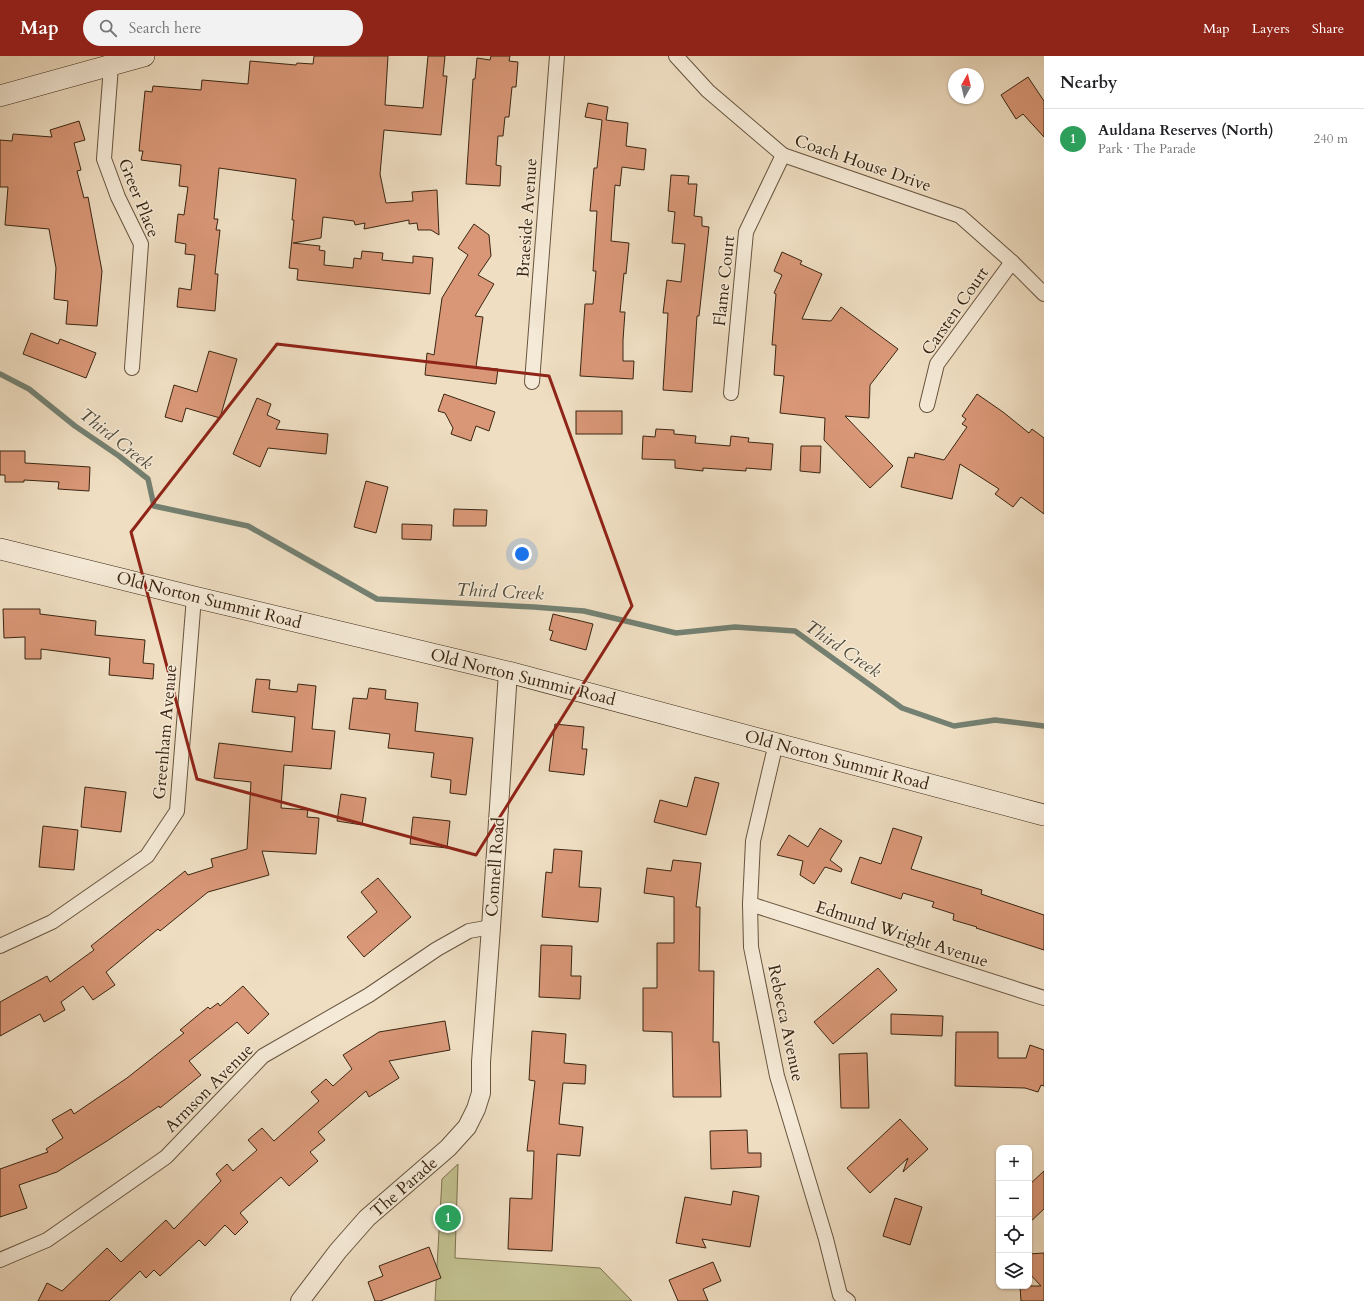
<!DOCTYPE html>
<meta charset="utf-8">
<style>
:root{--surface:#fff;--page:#f2f2f2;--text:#202124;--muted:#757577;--line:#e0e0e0;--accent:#8f2418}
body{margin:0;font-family:Cardo,serif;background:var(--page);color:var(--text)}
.controls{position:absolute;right:12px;bottom:12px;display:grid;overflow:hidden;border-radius:8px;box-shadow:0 1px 3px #0004}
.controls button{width:36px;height:36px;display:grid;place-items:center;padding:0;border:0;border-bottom:1px solid var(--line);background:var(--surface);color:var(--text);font:20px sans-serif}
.compass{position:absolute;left:948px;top:12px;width:36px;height:36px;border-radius:50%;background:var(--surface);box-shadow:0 1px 3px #0004;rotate:8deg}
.you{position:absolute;left:522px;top:498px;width:14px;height:14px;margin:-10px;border:3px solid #fff;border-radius:50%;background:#1a73e8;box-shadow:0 0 0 6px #1a73e833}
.badge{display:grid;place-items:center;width:26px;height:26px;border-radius:50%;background:var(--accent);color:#fff;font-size:13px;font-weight:700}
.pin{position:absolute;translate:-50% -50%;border:2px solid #fff;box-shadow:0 1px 4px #0006}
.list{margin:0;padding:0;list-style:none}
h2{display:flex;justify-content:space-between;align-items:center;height:52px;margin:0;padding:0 16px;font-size:17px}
h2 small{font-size:13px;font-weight:400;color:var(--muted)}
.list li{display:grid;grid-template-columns:26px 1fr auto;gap:12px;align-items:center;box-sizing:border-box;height:60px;padding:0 16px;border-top:1px solid var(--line)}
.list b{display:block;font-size:15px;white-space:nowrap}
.list p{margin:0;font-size:13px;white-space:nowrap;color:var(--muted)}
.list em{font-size:13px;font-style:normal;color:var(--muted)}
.icon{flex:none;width:22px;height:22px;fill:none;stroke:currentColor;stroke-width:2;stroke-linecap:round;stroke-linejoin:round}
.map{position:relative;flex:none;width:1044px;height:1245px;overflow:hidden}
header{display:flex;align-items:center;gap:24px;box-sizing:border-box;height:56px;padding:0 20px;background:var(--accent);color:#fff}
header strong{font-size:19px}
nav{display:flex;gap:22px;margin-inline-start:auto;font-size:14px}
.search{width:280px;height:36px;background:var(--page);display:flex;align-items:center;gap:10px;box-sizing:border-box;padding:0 14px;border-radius:22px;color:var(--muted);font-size:15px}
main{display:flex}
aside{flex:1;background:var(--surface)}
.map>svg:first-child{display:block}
</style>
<header>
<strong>Map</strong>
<div class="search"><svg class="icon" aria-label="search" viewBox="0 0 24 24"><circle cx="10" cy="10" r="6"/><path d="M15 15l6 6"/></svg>Search here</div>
<nav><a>Map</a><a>Layers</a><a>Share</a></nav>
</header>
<main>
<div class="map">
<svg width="1044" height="1245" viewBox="0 0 1044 1245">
<rect width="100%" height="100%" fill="#efdec2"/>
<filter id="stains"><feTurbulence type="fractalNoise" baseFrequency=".005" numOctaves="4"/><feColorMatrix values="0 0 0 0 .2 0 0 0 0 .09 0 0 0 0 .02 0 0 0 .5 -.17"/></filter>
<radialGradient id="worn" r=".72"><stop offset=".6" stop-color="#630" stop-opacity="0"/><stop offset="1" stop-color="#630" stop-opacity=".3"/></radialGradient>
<!-- green -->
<polygon fill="#c1bf8e" stroke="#7e7250" points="458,1108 455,1202 600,1212 632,1245 435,1245 442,1123"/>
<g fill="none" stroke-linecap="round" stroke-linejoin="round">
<!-- stream -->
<polyline stroke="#748071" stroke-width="5.5" points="0,318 29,333 75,370 119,400 148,423 154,450 248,470 377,543 534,551 584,555 676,577 735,571 795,575 902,652 954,670 995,664 1044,670"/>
</g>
<!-- building -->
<g fill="#d99777" stroke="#3a2612">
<polygon points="314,0 388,0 385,49 423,52 428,0 445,0 443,20 447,20 441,79 384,74 380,118 386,147 413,145 412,136 437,134 439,179 431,174 418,174 417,167 409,168 409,164 364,173 365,167 355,169 354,165 323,161 321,182 293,187 320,190 319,194 325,195 324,209 353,212 354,202 361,203 362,195 383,197 382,204 413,207 413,200 433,202 430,238 297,224 298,213 289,212 294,164 292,164 296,123 219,112 214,163 218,163 216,174 220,174 215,218 218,218 215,255 177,251 179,232 191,234 195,199 185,198 186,188 175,186 178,158 184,159 188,131 179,130 181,109 141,104 143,95 139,95 145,35 152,36 153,30 201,34 202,24 248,28 250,5 296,9 297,7 313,8"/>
<polygon points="491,0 510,0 509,5 518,6 516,31 512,31 509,61 505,61 503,80 498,80 496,109 501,110 500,130 466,128 473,23 475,23 477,2 490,4"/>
<polygon points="1028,21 1044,45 1044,81 1023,58 1016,63 1001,39"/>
<polygon points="588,47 608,51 606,64 628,67 626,90 646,93 644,114 622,111 620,130 615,129 611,185 629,187 626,218 624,217 620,256 625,256 623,284 623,305 634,305 633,323 580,320 585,248 593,248 596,215 593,215 597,155 590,155 594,112 597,112 602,64 585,61"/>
<polygon points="79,65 85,84 74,87 81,114 77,115 84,142 88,141 102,215 97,270 66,268 68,245 54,243 56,212 49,173 5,169 8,131 0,131 0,84 12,85 13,78 52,81 50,74"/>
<polygon points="671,119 689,120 688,128 697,128 694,160 702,161 702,170 709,171 699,260 697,260 692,336 663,334 668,257 663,257 667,224 681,226 685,188 672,187 675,156 668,155"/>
<polygon points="474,168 489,179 491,200 478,219 494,228 475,260 483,261 476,311 498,313 496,328 425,319 427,297 434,299 442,242 468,199 458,192"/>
<polygon points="782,196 802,205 800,208 822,218 802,263 831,265 841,251 898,293 870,329 869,362 845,360 893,410 870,432 824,384 825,362 780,357 784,320 774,319 776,289 772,289 776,238 774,237 782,219 774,215"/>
<polygon points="31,277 58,288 60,283 96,297 86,322 23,298"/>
<polygon points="209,295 237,303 220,362 186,352 182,366 165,361 174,329 197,336"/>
<polygon points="444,338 495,356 489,375 476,370 471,385 451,378 453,372 445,357 438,355"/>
<polygon points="977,338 1003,356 1029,377 1032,373 1044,382 1044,458 1021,441 1013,451 995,438 999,433 960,408 952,443 901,431 908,401 914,402 915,397 944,404 967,371 962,368 966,363 962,360"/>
<polygon points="257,342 271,348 267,359 280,365 276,373 328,378 326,398 268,392 260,411 233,398"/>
<rect x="576" y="355" width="46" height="23"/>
<polygon points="656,373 674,374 674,378 696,380 695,387 730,390 731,380 749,382 748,386 773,388 771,414 746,412 746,415 703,412 703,415 675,412 675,404 642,403 643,380 655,381"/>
<polygon points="801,390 821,390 820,417 800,415"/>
<polygon points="0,395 25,395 25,407 90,411 89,435 58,433 59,426 24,424 24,426 5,426 5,419 0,419"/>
<polygon points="366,425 388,431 376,477 354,471"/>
<polygon points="454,453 487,454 486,470 453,470"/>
<polygon points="402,468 432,469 431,484 402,483"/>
<polygon points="3,553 40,553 40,558 96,565 95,579 145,584 143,607 154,608 153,623 109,619 110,602 41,593 41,603 25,603 25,581 4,582"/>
<polygon points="553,558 593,568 586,594 550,584 553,575 549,574"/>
<polygon points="256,623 270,624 269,633 297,636 298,628 316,630 312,673 335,675 331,713 284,709 281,752 308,754 307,761 319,762 316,798 262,795 269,819 208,836 160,875 158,873 106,916 115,929 93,944 83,930 61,946 65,954 44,966 40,958 0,980 0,946 47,920 50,926 94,894 91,890 185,815 188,819 213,811 211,803 247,793 251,726 214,722 219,687 292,696 295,661 252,656"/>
<polygon points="369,632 386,634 385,643 418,647 415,675 473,682 466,739 450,737 451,724 431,721 434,697 388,692 390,678 349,673 353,642 367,643"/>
<polygon points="555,668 584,671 582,693 587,693 584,719 549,715"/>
<polygon points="695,721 719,727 706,779 654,766 660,744 687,751"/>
<polygon points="85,731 126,736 121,776 81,771"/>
<polygon points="341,738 366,742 362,769 337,765"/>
<polygon points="413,761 450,765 447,792 410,788"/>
<polygon points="43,770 78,774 74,814 39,811"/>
<polygon points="820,772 842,785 830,804 842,813 841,816 825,811 814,828 800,819 803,805 777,799 789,779 808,791"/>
<polygon points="893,772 922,781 911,813 982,834 981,838 1044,859 1044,894 976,872 977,871 953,864 954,858 932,851 934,846 903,837 901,843 851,827 860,801 881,808"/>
<polygon points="554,793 582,795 579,831 601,832 598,866 542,861 546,816 552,817"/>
<polygon points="673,804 701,807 696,851 700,851 699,915 714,915 713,986 719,986 721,1041 673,1041 672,976 643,975 643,932 657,932 657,887 674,887 674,841 644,837 647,812 671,815"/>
<polygon points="378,822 411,861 364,901 347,881 377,856 361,836"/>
<polygon points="541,889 572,890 571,920 581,920 580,943 539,941"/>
<polygon points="878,912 897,934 833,988 814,966"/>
<polygon points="243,930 269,958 248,978 237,966 189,1005 201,1019 160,1052 159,1050 107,1085 57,1116 19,1129 27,1152 0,1161 0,1113 48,1096 46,1093 63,1082 52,1064 71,1053 74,1058 127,1022 184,977 180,974 208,951 210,953 218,947 220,950"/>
<polygon points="891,958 943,960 942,980 891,978"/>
<polygon points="445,965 450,994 389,1005 399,1022 369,1041 366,1035 318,1076 325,1084 310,1096 318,1105 289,1130 281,1121 240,1157 248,1166 235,1179 225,1169 205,1190 199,1184 160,1220 154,1214 146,1222 140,1215 109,1245 38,1245 47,1227 62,1235 107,1192 121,1206 166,1164 174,1173 221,1125 216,1118 227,1108 233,1115 257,1094 248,1084 262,1072 274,1085 319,1045 311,1036 326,1023 333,1030 352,1013 343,999 379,976"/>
<polygon points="532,975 566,978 564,1007 586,1009 585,1028 563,1027 559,1068 583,1071 580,1100 557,1098 552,1195 508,1193 510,1142 532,1143 534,1095 527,1095 535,1025 529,1024"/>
<polygon points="956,976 998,976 998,1002 1026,1002 1030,989 1044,994 1044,1030 1041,1029 1038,1036 1025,1032 955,1030"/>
<polygon points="867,997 869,1052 841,1052 839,998"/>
<polygon points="900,1063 928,1093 903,1116 908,1102 870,1137 847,1112"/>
<polygon points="747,1074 748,1097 761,1097 761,1111 711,1113 710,1075"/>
<polygon points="1044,1115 1044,1153 1029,1167 1029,1129"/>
<polygon points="733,1135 759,1140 750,1191 702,1183 706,1192 676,1187 685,1141 731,1149"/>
<polygon points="895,1142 922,1151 910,1189 883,1180"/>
<polygon points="429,1191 441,1222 380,1245 375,1245 368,1226 383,1220 379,1210"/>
<polygon points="1044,1197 1044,1245 1021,1245 1020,1230 1041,1230 1029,1217 1029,1198"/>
<polygon points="713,1206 721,1225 703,1233 708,1245 678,1245 669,1224"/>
</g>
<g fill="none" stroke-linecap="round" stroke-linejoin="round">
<!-- minor casing -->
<g stroke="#67543e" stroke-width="16">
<g id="minor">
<polyline points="676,0 708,35 783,99 960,160 1012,206 1044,238"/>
<polyline points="111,10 104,103 118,141 141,188 132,312"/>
<polyline points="532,326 557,0"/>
<polyline points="731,337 746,176 783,99"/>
<polyline points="927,349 937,308 1012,206"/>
<polyline points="776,687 753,785 750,848 751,891 777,1020 826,1183 840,1239 848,1245"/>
<polyline points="750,848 1044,942"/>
<polyline points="0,890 52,866 147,800 177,755 194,541"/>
<polyline points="0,1204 47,1184 166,1101 263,1000 369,939 437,893 469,875 491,871"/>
</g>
</g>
<!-- tertiary casing -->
<g stroke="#67543e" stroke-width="20">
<polyline id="tertiary" points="300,1245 338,1195 367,1162 448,1092 467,1071 476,1053 481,1037 481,1006 491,871 508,616"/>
</g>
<!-- secondary casing -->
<g stroke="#3a2612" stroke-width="22">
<g id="secondary">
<polyline points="0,40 144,0"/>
<polyline points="0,493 194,541 508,616 1044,759"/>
</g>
</g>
<!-- minor -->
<use href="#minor" stroke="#f5ead7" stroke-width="14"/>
<!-- tertiary -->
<use href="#tertiary" stroke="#f5ead7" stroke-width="18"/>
<!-- secondary -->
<use href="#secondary" stroke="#f5ead7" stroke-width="21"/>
</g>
<!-- marked area -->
<path fill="none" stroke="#8f2418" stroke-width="3" stroke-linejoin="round" d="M277,288L549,320L632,550L476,799L197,723L131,476Z"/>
<g text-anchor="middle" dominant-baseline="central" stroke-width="3" stroke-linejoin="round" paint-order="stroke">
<!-- street labels -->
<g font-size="17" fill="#3a2612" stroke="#f5ead7">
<text transform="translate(863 107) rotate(19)">Coach House Drive</text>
<text transform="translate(139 142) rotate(68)">Greer Place</text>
<text transform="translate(527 162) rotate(-86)">Braeside Avenue</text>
<text transform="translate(724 225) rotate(-84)">Flame Court</text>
<text transform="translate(955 255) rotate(-55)">Carsten Court</text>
<text transform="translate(209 544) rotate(14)">Old Norton Summit Road</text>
<text transform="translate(523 621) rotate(14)">Old Norton Summit Road</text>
<text transform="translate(165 676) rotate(-85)">Greenham Avenue</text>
<text transform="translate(837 704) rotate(15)">Old Norton Summit Road</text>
<text transform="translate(495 811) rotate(-86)">Connell Road</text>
<text transform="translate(902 878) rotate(18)">Edmund Wright Avenue</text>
<text transform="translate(786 967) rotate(78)">Rebecca Avenue</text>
<text transform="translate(209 1032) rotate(-45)">Armson Avenue</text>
<text transform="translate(404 1131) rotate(-41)">The Parade</text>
</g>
<!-- water labels -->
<g font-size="18" font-style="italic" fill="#524c3a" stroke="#f5ead7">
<text transform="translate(116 383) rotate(38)">Third Creek</text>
<text transform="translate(500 536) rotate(3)">Third Creek</text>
<text transform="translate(843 593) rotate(34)">Third Creek</text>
</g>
</g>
<rect width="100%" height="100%" filter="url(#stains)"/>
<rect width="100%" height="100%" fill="url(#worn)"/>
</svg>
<div class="controls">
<button>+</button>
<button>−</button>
<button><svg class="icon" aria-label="locate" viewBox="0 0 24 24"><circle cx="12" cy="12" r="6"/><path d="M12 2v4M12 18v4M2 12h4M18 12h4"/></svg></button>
<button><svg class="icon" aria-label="layers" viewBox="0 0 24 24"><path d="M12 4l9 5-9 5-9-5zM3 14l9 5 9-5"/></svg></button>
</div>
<svg class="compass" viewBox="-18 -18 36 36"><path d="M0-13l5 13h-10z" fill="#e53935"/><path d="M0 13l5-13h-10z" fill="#757577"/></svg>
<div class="you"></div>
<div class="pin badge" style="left:448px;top:1162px;background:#2e9e5b">1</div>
</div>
<aside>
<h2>Nearby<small></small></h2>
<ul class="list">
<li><span class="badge" style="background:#2e9e5b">1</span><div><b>Auldana Reserves (North)</b><p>Park · The Parade</p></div><em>240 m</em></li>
</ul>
</aside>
</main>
